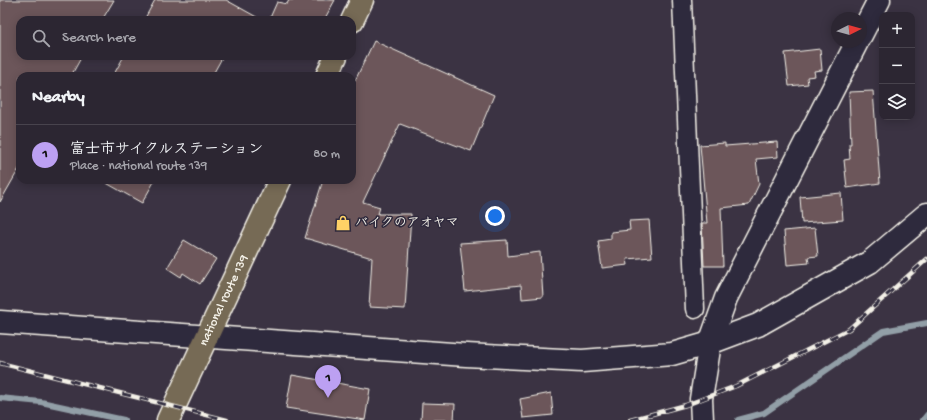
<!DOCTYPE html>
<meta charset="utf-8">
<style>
:root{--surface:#2c2632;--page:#38323e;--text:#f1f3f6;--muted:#a6a5ac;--line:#48434d;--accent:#bca0f2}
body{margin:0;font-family:"Gochi Hand","Klee One",sans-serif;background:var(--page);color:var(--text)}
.controls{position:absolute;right:12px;top:12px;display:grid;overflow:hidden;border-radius:8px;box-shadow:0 2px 10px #0003}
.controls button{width:36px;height:36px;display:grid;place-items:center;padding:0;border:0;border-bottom:1px solid var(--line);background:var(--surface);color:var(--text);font:20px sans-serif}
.compass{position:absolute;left:831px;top:12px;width:36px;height:36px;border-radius:50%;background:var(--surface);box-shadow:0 2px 10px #0003;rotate:84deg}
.you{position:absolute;left:495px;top:216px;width:14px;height:14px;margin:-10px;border:3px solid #fff;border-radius:50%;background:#1a73e8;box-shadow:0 0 0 6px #1a73e833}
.badge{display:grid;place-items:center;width:26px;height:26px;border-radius:50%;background:var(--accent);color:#111;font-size:13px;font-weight:700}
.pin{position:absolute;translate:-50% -33px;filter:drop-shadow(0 1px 2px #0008)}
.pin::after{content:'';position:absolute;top:21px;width:14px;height:12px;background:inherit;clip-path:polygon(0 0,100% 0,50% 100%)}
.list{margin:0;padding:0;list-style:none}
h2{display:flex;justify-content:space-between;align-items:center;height:52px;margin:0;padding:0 16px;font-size:17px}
h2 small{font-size:13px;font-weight:400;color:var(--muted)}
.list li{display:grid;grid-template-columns:26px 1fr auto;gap:12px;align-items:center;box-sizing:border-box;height:60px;padding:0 16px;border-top:1px solid var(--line)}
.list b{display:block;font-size:15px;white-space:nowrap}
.list p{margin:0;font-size:13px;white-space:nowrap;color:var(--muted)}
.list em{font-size:13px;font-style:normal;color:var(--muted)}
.icon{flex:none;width:22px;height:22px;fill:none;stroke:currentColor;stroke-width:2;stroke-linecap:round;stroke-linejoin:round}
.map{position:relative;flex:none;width:927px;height:420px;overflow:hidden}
.search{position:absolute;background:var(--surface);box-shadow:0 2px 10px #0003;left:16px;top:16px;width:340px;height:44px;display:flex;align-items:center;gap:10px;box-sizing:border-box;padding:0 14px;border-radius:12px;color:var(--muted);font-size:15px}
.panel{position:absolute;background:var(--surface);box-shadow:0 2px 10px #0003;left:16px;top:72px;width:340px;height:112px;border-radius:12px}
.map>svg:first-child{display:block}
</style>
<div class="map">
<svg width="927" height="420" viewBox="0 0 927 420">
<rect width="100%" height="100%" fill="#3b3343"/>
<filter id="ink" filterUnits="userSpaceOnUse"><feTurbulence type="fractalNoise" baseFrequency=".025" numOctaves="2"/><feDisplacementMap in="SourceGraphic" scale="8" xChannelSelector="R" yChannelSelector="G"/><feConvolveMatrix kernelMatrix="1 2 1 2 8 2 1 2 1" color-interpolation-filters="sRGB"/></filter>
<g filter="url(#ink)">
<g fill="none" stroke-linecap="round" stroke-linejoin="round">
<!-- stream -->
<g stroke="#929fa7" stroke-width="6">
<polyline points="0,398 41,402 124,420"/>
<polyline points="738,420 764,413 883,331 927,323"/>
<polyline points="923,420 927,415"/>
</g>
</g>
<!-- building -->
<g fill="#6c565a" stroke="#f4f1e8">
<polygon points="0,0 114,0 102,20 20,20 20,56 82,56 71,76 20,76 20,167 0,202"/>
<polygon points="155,0 226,0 262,20 144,20"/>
<polygon points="289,0 335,0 324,20 269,20 277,2 287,4"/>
<polygon points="374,41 494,95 471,151 400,124 363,202 380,207 378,214 411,214 405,309 369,307 372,258 305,238 323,180 352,180 352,87"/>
<polygon points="820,49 822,70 814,71 815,76 807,77 808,84 789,86 785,53"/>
<polygon points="124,56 223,56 212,76 113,76"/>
<polygon points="873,91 880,183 847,188 844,160 850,159 849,144 851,144 849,92"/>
<polygon points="777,142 778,157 756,159 759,184 749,205 721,208 723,266 704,266 702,223 707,223 700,145 725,143 725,146"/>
<polygon points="101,180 155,180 142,203"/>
<polygon points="841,193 843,220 802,223 800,197"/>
<polygon points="649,220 652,257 627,259 628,265 602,268 598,241 611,239 611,232 630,230 629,221"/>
<polygon points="815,228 818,256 808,257 809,263 787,265 784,231"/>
<polygon points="184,240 216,259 200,284 183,273 181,277 167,268"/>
<polygon points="507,240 508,256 540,252 543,297 522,299 521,285 465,291 460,243"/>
<polygon points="292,375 370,389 365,420 286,408"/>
<polygon points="551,393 553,415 523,418 520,399"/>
<polygon points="422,403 455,404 454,420 421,420"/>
</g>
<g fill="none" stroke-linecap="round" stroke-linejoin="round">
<!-- minor casing -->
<g stroke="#f4f1e8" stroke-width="21">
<polyline id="minor" points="682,0 695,309"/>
</g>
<!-- tertiary casing -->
<g stroke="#f4f1e8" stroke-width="25">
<g id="tertiary">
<polyline points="861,35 879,0"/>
<polyline points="0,322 466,355 582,361 672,354 710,343 758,325 870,262 927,214"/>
<polyline points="702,420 701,399 710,343 726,298 857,42"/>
</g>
</g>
<!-- trunk casing -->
<g stroke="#f4f1e8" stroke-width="25">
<g id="trunk">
<polyline points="352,21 362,0"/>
<polyline points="327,76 336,56"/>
<path id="s1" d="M168,420L280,180"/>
</g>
</g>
<!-- minor -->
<use href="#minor" stroke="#2f2a3d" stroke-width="18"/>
<!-- tertiary -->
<use href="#tertiary" stroke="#2f2a3d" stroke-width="22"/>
<!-- trunk -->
<use href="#trunk" stroke="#766a54" stroke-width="22"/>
<!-- rail casing -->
<g stroke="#f4f1e8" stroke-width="4.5">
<g id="rail">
<polyline points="0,363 227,420"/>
<polyline points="630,420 686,405 736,386 849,329 927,259"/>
</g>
</g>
<!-- rail -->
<use href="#rail" stroke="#2f2a3d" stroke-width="3" stroke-dasharray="9" stroke-linecap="butt"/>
</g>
</g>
<!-- icons -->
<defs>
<g id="shop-bare" transform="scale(1.2)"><path d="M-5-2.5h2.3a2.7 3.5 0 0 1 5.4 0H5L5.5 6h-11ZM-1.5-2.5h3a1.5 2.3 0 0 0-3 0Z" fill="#ffd166" stroke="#2f2a3d" stroke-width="2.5" paint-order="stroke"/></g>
</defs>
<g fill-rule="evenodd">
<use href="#shop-bare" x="343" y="223"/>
</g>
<g text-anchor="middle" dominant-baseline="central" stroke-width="3" stroke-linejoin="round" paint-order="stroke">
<!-- poi labels -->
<g font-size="13" font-weight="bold" fill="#f4f1e8" stroke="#2f2a3d" text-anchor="start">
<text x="355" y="223">バイクのアオヤマ</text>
</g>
<!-- street labels -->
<g font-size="13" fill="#f4f1e8" stroke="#2f2a3d">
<text stroke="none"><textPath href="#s1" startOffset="132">national route 139</textPath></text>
</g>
</g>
</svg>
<div class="controls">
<button>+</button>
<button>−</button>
<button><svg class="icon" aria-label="layers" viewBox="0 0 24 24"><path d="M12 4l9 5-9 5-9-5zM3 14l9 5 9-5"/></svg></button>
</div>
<svg class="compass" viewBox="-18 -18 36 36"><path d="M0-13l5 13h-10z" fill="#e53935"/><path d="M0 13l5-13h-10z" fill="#a6a5ac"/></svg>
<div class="you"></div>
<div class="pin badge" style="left:328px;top:398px">1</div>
<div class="search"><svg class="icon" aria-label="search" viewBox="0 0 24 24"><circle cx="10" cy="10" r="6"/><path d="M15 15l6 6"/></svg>Search here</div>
<section class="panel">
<h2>Nearby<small></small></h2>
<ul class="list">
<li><span class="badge">1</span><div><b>富士市サイクルステーション</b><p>Place · national route 139</p></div><em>80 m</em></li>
</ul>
</section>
</div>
